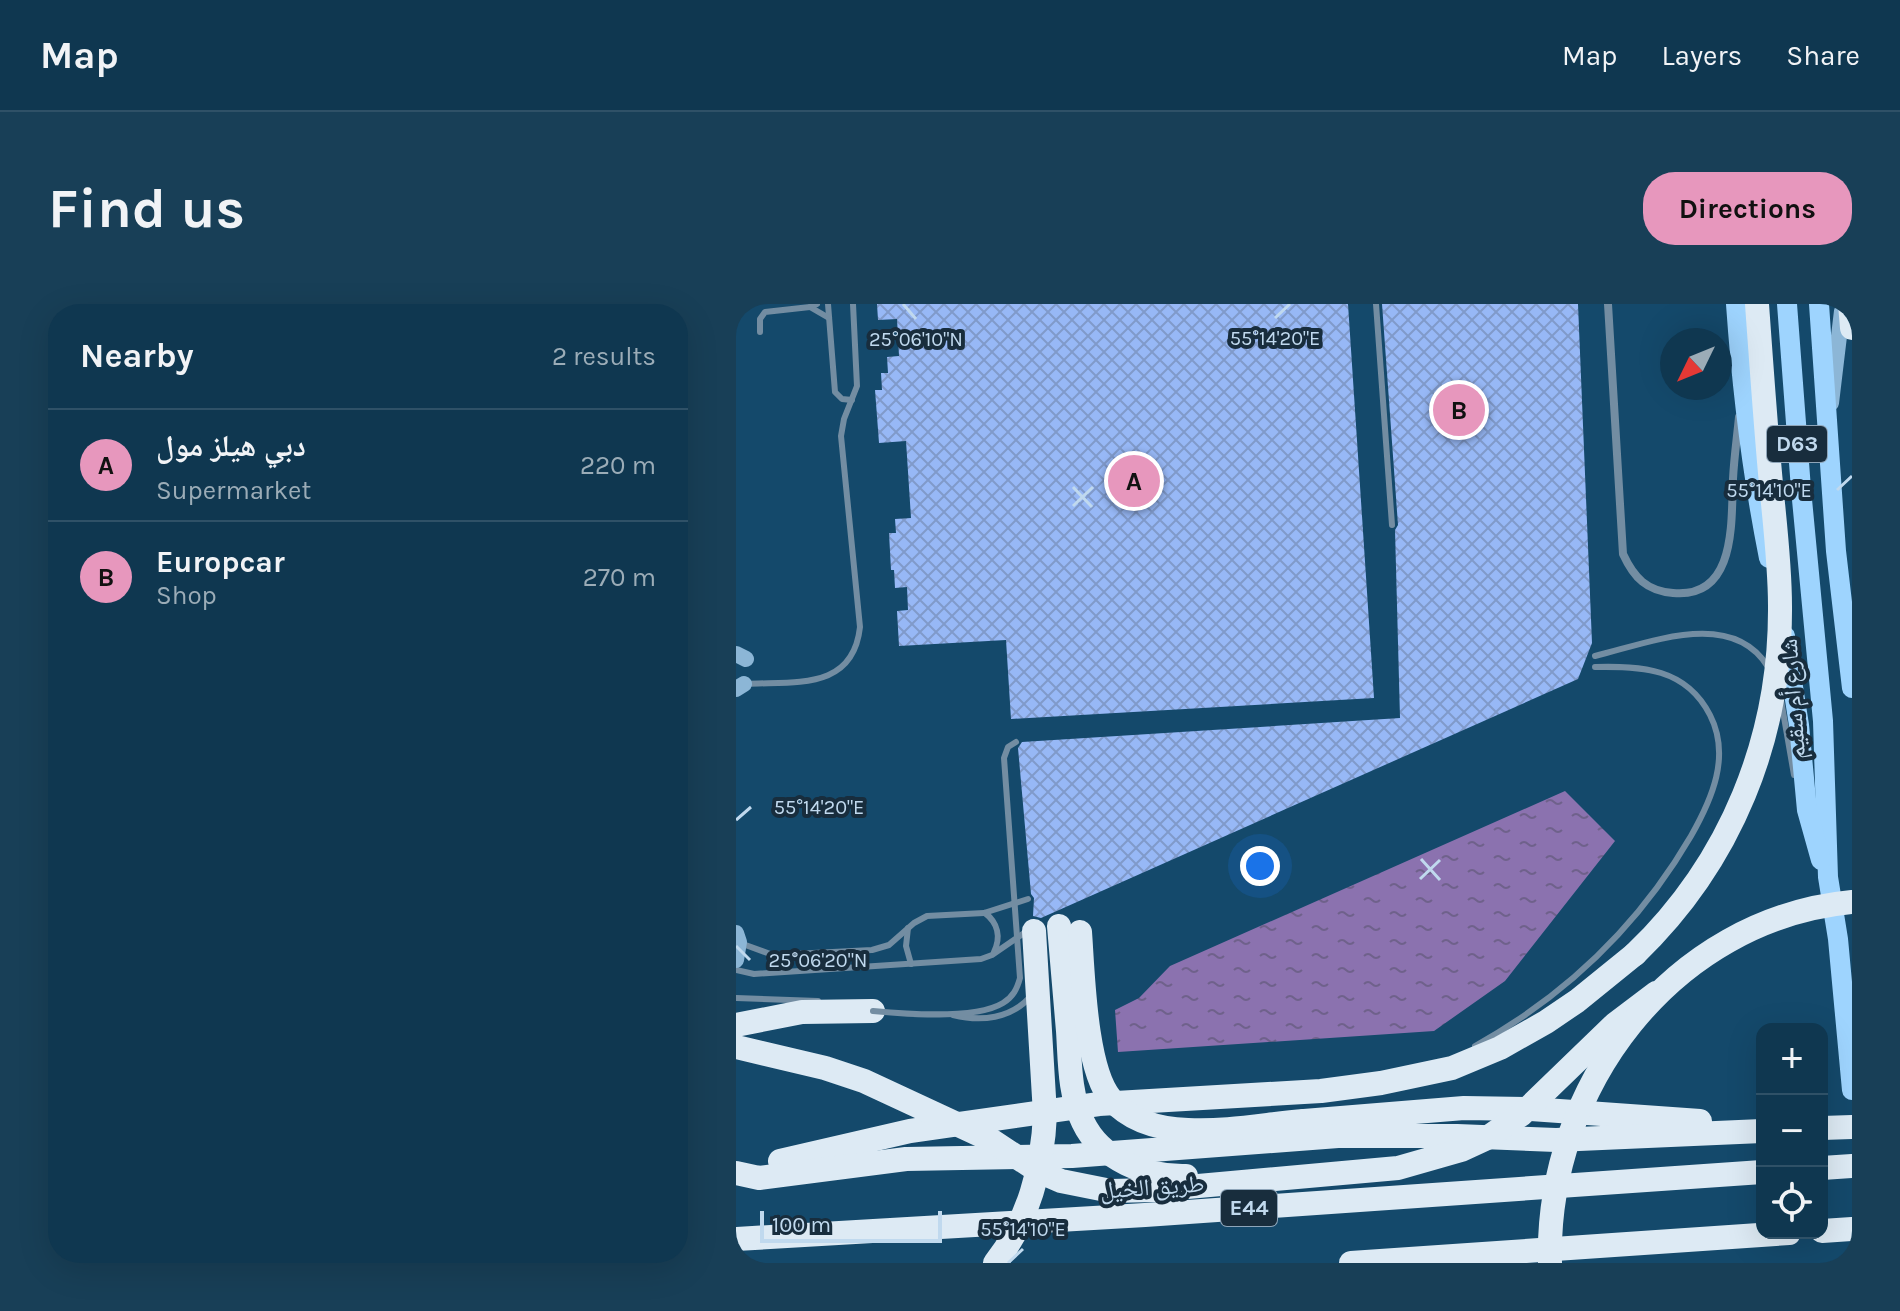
<!DOCTYPE html>
<meta charset="utf-8">
<style>
:root{--surface:#0f3750;--page:#183f57;--text:#f1f3f6;--muted:#9bacb7;--line:#2f5167;--accent:#e797bd}
body{margin:0;font-family:Karla,"Noto Naskh Arabic",sans-serif;background:var(--page);color:var(--text)}
.controls{position:absolute;right:24px;bottom:24px;display:grid;overflow:hidden;border-radius:16px;box-shadow:0 8px 32px #0002}
.controls button{width:72px;height:72px;display:grid;place-items:center;padding:0;border:0;border-bottom:2px solid var(--line);background:var(--surface);color:var(--text);font:40px sans-serif}
.compass{position:absolute;left:924px;top:24px;width:72px;height:72px;border-radius:50%;background:var(--surface);box-shadow:0 8px 32px #0002;rotate:227deg}
.scale{position:absolute;left:24px;bottom:20px;width:182px;box-sizing:border-box;padding-left:8px;border:4px solid #c0d9ee;border-top:0;font-size:22px;line-height:28px;white-space:nowrap;color:#c0d9ee;-webkit-text-stroke:6px #182d3d;paint-order:stroke}
.you{position:absolute;left:524px;top:562px;width:28px;height:28px;margin:-20px;border:6px solid #fff;border-radius:50%;background:#1a73e8;box-shadow:0 0 0 12px #1a73e833}
.badge{display:grid;place-items:center;width:52px;height:52px;border-radius:50%;background:var(--accent);color:#111;font-size:26px;font-weight:700}
.pin{position:absolute;translate:-50% -50%;border:4px solid #fff;box-shadow:0 2px 8px #0006}
.list{margin:0;padding:0;list-style:none}
h2{display:flex;justify-content:space-between;align-items:center;height:104px;margin:0;padding:0 32px;font-size:34px}
h2 small{font-size:26px;font-weight:400;color:var(--muted)}
.list li{display:grid;grid-template-columns:52px 1fr auto;gap:24px;align-items:center;box-sizing:border-box;height:112px;padding:0 32px;border-top:2px solid var(--line)}
.list b{display:block;font-size:30px;white-space:nowrap}
.list p{margin:0;font-size:26px;white-space:nowrap;color:var(--muted)}
.list em{font-size:26px;font-style:normal;color:var(--muted)}
.icon{flex:none;width:44px;height:44px;fill:none;stroke:currentColor;stroke-width:2;stroke-linecap:round;stroke-linejoin:round}
.map{position:relative;flex:none;width:1116px;height:959px;overflow:hidden;border-radius:32px}
header{display:flex;align-items:center;gap:48px;box-sizing:border-box;height:112px;padding:0 40px;background:var(--surface);border-bottom:2px solid var(--line)}
header strong{font-size:38px}
nav{display:flex;gap:44px;margin-inline-start:auto;font-size:28px}
.intro{display:flex;align-items:center;justify-content:space-between;box-sizing:border-box;height:192px;padding:0 48px}
h1{margin:0;font-size:56px}
.button{padding:20px 36px;border-radius:32px;background:var(--accent);color:#111;font-size:28px;font-weight:700}
main{display:flex;gap:48px;padding:0 48px}
aside{flex:1;background:var(--surface);border-radius:32px;box-shadow:0 8px 32px #0002}
.map>svg:first-child{display:block}
</style>
<header>
<strong>Map</strong>
<nav><a>Map</a><a>Layers</a><a>Share</a></nav>
</header>
<div class="intro"><h1>Find us</h1><a class="button">Directions</a></div>
<main>
<aside>
<h2>Nearby<small>2 results</small></h2>
<ul class="list">
<li><span class="badge">A</span><div><b>دبي هيلز مول</b><p>Supermarket</p></div><em>220 m</em></li>
<li><span class="badge">B</span><div><b>Europcar</b><p>Shop</p></div><em>270 m</em></li>
</ul>
</aside>
<div class="map">
<svg width="1116" height="959" viewBox="0 0 1116 959">
<defs>
<pattern id="water-ripples" width="26" height="14" patternUnits="userSpaceOnUse" patternTransform="scale(2)"><rect width="26" height="14" fill="#8b72af"/><path d="M2 4q2-2 4 0t4 0M15 11q2-2 4 0t4 0" fill="none" stroke="#6f618b"/></pattern>
<pattern id="building-cross-hatch" width="8" height="8" patternUnits="userSpaceOnUse" patternTransform="scale(2)"><rect width="8" height="8" fill="#97b8f6"/><path d="M0 0l8 8M0 8l8-8" fill="none" stroke="#809aca"/></pattern>
</defs>
<rect width="100%" height="100%" fill="#14496b"/>
<!-- water -->
<polygon fill="url(#water-ripples)" points="829,487 879,537 769,677 698,727 382,748 379,706 403,694 434,662"/>
<!-- building -->
<g fill="url(#building-cross-hatch)">
<polygon points="141,0 612,0 638,394 275,415 270,336 163,342 161,307 172,306 171,283 159,284 158,266 155,266 153,229 160,229 159,215 175,214 170,137 143,139 139,86 146,86 145,69 152,69 151,53 163,52 161,15 142,16"/>
<polygon points="646,0 842,0 856,339 842,375 305,614 297,612 298,594 295,590 282,444 286,438 664,414 659,226 662,221"/>
</g>
<g fill="none" stroke-linecap="round" stroke-linejoin="round">
<!-- lane -->
<g stroke="#738da2" stroke-width="6">
<polyline points="92,0 99,88 106,95 116,96"/>
<polyline points="640,0 656,221"/>
<polyline points="74,3 93,14"/>
<polyline points="24,28 24,15 29,8 74,3 81,0"/>
<path d="M859,352C913,339 996,304 1032,363"/>
<path d="M10,380C59,377 117,387 124,323L105,132L108,115L121,82L117,0"/>
<polyline points="1045,396 1058,471"/>
<path d="M249,609C262,619 265,633 258,648"/>
<polyline points="172,624 170,642 175,660"/>
<polyline points="4,639 37,651 136,646 153,641 178,619 191,612 248,609 292,595"/>
<polyline points="0,666 18,670 245,655 256,651 291,627"/>
<polyline points="0,694 82,697"/>
<path d="M217,711C245,718 275,715 295,692"/>
<path d="M739,742C829,692 903,621 955,532C976,495 995,452 974,411C950,364 906,362 859,363"/>
</g>
<!-- street -->
<path stroke="#738da2" stroke-width="8" d="M872,0L887,250C898,274 911,287 937,289C1001,295 995,217 997,175C998,154 1001,134 1003,113"/>
<!-- secondary -->
<g stroke="#8cb6d6" stroke-width="16">
<polyline points="1095,99 1106,7"/>
<polyline points="0,350 10,355"/>
<polyline points="0,385 8,380"/>
<polyline points="0,629 3,638 0,656"/>
</g>
<!-- primary -->
<g stroke="#9ed4fe" stroke-width="20">
<path d="M1000,0C1006,86 1016,169 1033,254"/>
<polyline points="1051,0 1065,185 1087,417 1092,573 1102,635 1116,786"/>
<polyline points="1083,0 1100,247 1116,384"/>
<polyline points="1049,332 1063,421 1071,506 1085,556"/>
</g>
<!-- highway -->
<g stroke="#ddeaf4" stroke-width="24">
<polyline points="1114,0 1116,24"/>
<polyline points="0,721 66,708 137,707"/>
<polyline points="568,817 728,804 795,805 964,817"/>
<polyline points="1086,824 1116,823"/>
<polyline points="44,857 174,827 363,800 585,787 645,779 716,764 764,744 810,718 841,697 899,650"/>
<polyline points="1086,864 1116,862"/>
<polyline points="0,869 23,874 170,855 336,852 602,832 721,832 820,836 1026,827"/>
<polyline points="1086,927 1116,925"/>
<polyline points="0,935 409,911 1026,868"/>
<polyline points="615,959 1053,929"/>
</g>
<!-- lane-bridge -->
<path stroke="#738da2" stroke-width="6" d="M137,707C169,710 239,716 267,699C277,693 281,685 284,674L268,454L272,443L280,438"/>
<!-- highway-bridge -->
<g stroke="#ddeaf4" stroke-width="24">
<path d="M323,622C326,657 329,692 332,727C334,756 333,790 347,818C365,856 410,873 450,872"/>
<path d="M344,628C347,668 349,765 375,795C394,817 424,825 452,826C491,828 531,820 568,817"/>
<path d="M899,650C995,558 1045,434 1044,302C1044,258 1038,213 1034,169C1029,113 1025,56 1021,0"/>
<polyline points="0,743 89,764 128,777 255,836 302,867 325,877 375,887 418,886 662,864 725,846 751,834 786,810 879,720 920,689"/>
<path d="M259,959C292,918 307,862 309,810L298,627"/>
<path d="M814,959C809,784 936,615 1116,598"/>
</g>
</g>
<!-- ticks -->
<path fill="none" stroke="#c0d9ee" stroke-width="3" d="M167,0L180,15M539,14L554,0M337,183L356,203M1101,186L1116,172M337,202L357,183M0,516L15,503M685,555L704,576M684,575L704,556M0,642L14,656M272,959L287,945"/>
<g text-anchor="middle" dominant-baseline="central" stroke-width="8" stroke-linejoin="round" paint-order="stroke">
<!-- shield labels -->
<g fill="#182d3d" stroke="#8ea5b9" stroke-width="2">
<rect x="1031" y="122" width="60" height="36" rx="6"/>
<rect x="485" y="886" width="56" height="36" rx="6"/>
</g>
<g font-size="22" font-weight="bold" fill="#c0d9ee">
<text x="1061" y="140">D63</text>
<text x="513" y="904">E44</text>
</g>
<!-- street labels -->
<g font-size="24" fill="#c0d9ee" stroke="#182d3d">
<text transform="translate(1057 395) rotate(-94)">شارع أم سقيم</text>
<text transform="translate(416 883) rotate(-4)">طريق الخيل</text>
</g>
</g>
<g font-size="20" text-anchor="middle" fill="#c0d9ee" stroke="#182d3d" stroke-width="8" stroke-linejoin="round" paint-order="stroke">
<text x="539" y="41">55°14'20"E</text>
<text x="180" y="42">25°06'10"N</text>
<text x="1033" y="193">55°14'10"E</text>
<text x="83" y="510">55°14'20"E</text>
<text x="82" y="663">25°06'20"N</text>
<text x="287" y="932">55°14'10"E</text>
</g>
</svg>
<div class="controls">
<button>+</button>
<button>−</button>
<button><svg class="icon" aria-label="locate" viewBox="0 0 24 24"><circle cx="12" cy="12" r="6"/><path d="M12 2v4M12 18v4M2 12h4M18 12h4"/></svg></button>
</div>
<svg class="compass" viewBox="-18 -18 36 36"><path d="M0-13l5 13h-10z" fill="#e53935"/><path d="M0 13l5-13h-10z" fill="#9bacb7"/></svg>
<div class="scale">100 m</div>
<div class="you"></div>
<div class="pin badge" style="left:398px;top:177px">A</div>
<div class="pin badge" style="left:723px;top:106px">B</div>
</div>
</main>
